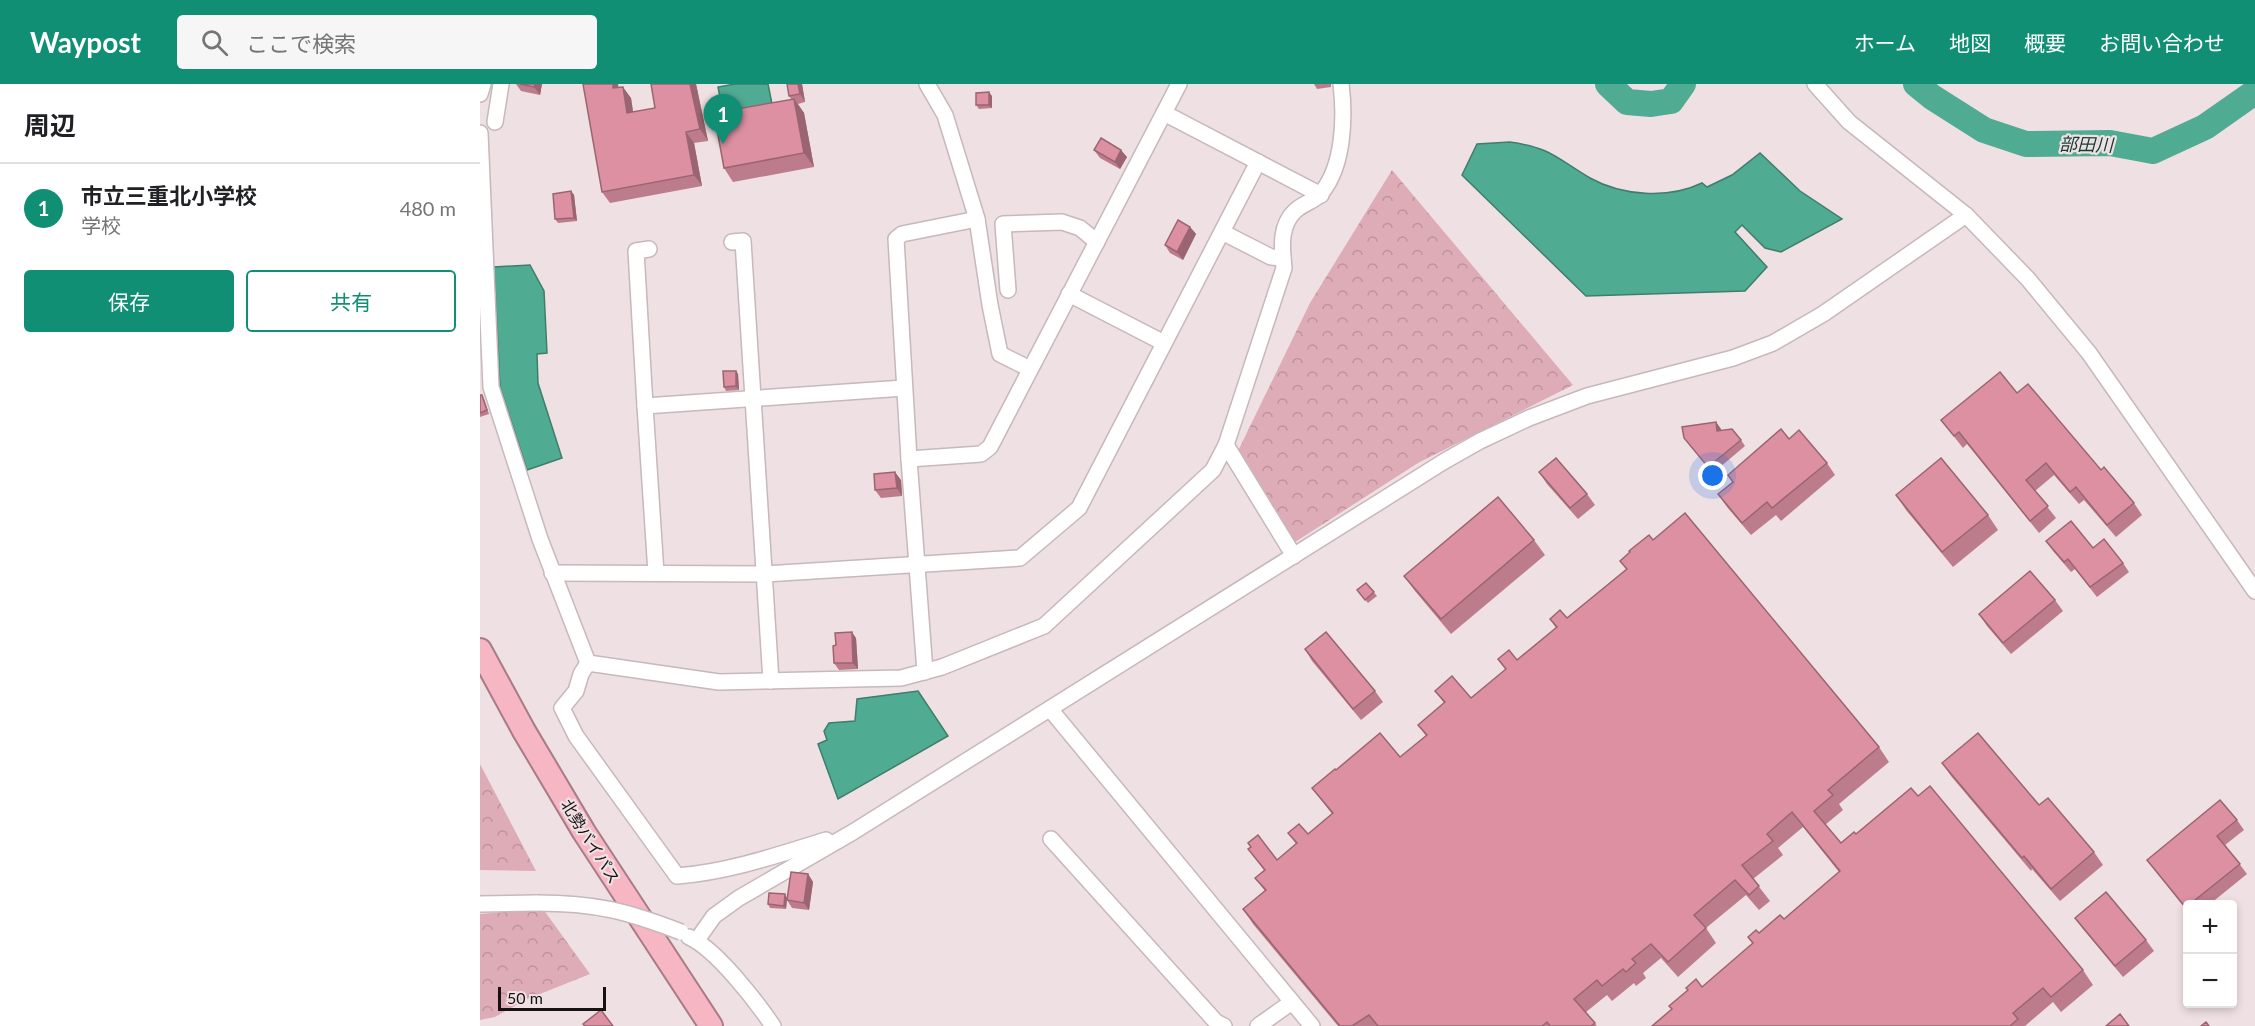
<!DOCTYPE html>
<html lang="ja">
<meta charset="utf-8">
<style>
:root{--surface:#fff;--page:#f6f6f6;--text:#202124;--muted:#757577;--line:#e0e0e0;--accent:#108f75}
body{margin:0;font-family:Lato,"Noto Sans JP",sans-serif;background:var(--page);color:var(--text)}
.controls{position:absolute;right:18px;bottom:18px;display:grid;overflow:hidden;border-radius:6px;box-shadow:0 3px 9px #0003}
.controls button{width:54px;height:54px;display:grid;place-items:center;padding:0;border:0;border-bottom:2px solid var(--line);background:var(--surface);color:var(--text);font:30px sans-serif}
.scale{position:absolute;left:18px;bottom:15px;width:108px;box-sizing:border-box;padding-left:6px;border:3px solid #161112;border-top:0;font-size:16px;line-height:21px;white-space:nowrap;color:#161112;-webkit-text-stroke:4px #efe0e3;paint-order:stroke}
.you{position:absolute;left:1233px;top:392px;width:21px;height:21px;margin:-15px;border:4px solid #fff;border-radius:50%;background:#1a73e8;box-shadow:0 0 0 9px #1a73e833}
.badge{display:grid;place-items:center;width:39px;height:39px;border-radius:50%;background:var(--accent);color:#fff;font-size:20px;font-weight:700}
.pin{position:absolute;translate:-50% -50px;filter:drop-shadow(0 2px 3px #0008)}
.pin::after{content:'';position:absolute;top:32px;width:21px;height:18px;background:inherit;clip-path:polygon(0 0,100% 0,50% 100%)}
.list{margin:0;padding:0;list-style:none}
h2{display:flex;justify-content:space-between;align-items:center;height:78px;margin:0;padding:0 24px;font-size:26px}
h2 small{font-size:20px;font-weight:400;color:var(--muted)}
.list li{display:grid;grid-template-columns:39px 1fr auto;gap:18px;align-items:center;box-sizing:border-box;height:90px;padding:0 24px;border-top:2px solid var(--line)}
.list b{display:block;font-size:22px;white-space:nowrap}
.list p{margin:0;font-size:20px;white-space:nowrap;color:var(--muted)}
.list em{font-size:20px;font-style:normal;color:var(--muted)}
.actions{display:flex;gap:12px;padding:18px 24px}
.actions a{flex:1;padding:14px 0;border:2px solid var(--accent);border-radius:6px;text-align:center;font-size:21px;color:var(--accent)}
.actions .main{background:var(--accent);color:#fff}
.icon{flex:none;width:33px;height:33px;fill:none;stroke:currentColor;stroke-width:2;stroke-linecap:round;stroke-linejoin:round}
.map{position:relative;flex:none;width:1775px;height:942px;overflow:hidden}
header{display:flex;align-items:center;gap:36px;box-sizing:border-box;height:84px;padding:0 30px;background:var(--accent);color:#fff}
header strong{font-size:28px}
nav{display:flex;gap:33px;margin-inline-start:auto;font-size:21px}
.search{width:420px;height:54px;background:var(--page);display:flex;align-items:center;gap:15px;box-sizing:border-box;padding:0 21px;border-radius:6px;color:var(--muted);font-size:22px}
main{display:flex}
aside{flex:1;background:var(--surface)}
.map>svg:first-child{display:block}
</style>
<header>
<strong>Waypost</strong>
<div class="search"><svg class="icon" aria-label="search" viewBox="0 0 24 24"><circle cx="10" cy="10" r="6"/><path d="M15 15l6 6"/></svg>ここで検索</div>
<nav><a>ホーム</a><a>地図</a><a>概要</a><a>お問い合わせ</a></nav>
</header>
<main>
<aside>
<h2>周辺<small></small></h2>
<ul class="list">
<li><span class="badge">1</span><div><b>市立三重北小学校</b><p>学校</p></div><em>480 m</em></li>
</ul>
<div class="actions"><a class="main">保存</a><a>共有</a></div>
</aside>
<div class="map">
<svg width="1775" height="942" viewBox="0 0 1775 942">
<defs>
<pattern id="forest-crowns" width="20" height="18" patternUnits="userSpaceOnUse" patternTransform="scale(1.5)"><rect width="20" height="18" fill="#deacb6"/><path d="M2 6a3 3 0 1 1 6 0M12 15a3 3 0 1 1 6 0" fill="none" stroke="#be939b"/></pattern>
</defs>
<rect width="100%" height="100%" fill="#efe0e3"/>
<!-- forest -->
<g fill="url(#forest-crowns)">
<polygon points="912,86 1093,301 938,379 812,460 758,367 830,219"/>
<polygon points="0,680 56,787 0,786"/>
<polygon points="63,825 110,890 45,916 15,933 0,936 0,830"/>
</g>
<!-- water -->
<g fill="#50ab93" stroke="#3f7d6c" stroke-width="1.5">
<polygon points="255,0 288,0 292,20 243,28 238,3"/>
<path d="M1030,58C1072,64 1076,74 1110,94C1142,112 1189,115 1222,99L1227,103L1252,91L1280,69L1320,107L1362,135L1301,168L1285,164L1262,141L1255,148L1287,183L1265,207L1106,212L982,91L997,60Z"/>
<polygon points="50,181 64,207 67,269 57,270 58,299 82,374 47,386 20,303 14,183"/>
<polygon points="438,607 468,652 358,715 338,660 347,656 344,647 349,639 375,637 377,615"/>
</g>
<g fill="none" stroke-linecap="round" stroke-linejoin="round">
<!-- river -->
<g stroke="#50ab93" stroke-width="26">
<polyline points="1128,0 1147,18 1171,20 1191,17 1203,0"/>
<polyline points="1436,0 1452,13 1504,46 1546,60 1630,59 1673,67 1725,43 1775,8"/>
</g>
<!-- minor casing -->
<g stroke="#c6b8bb" stroke-width="18">
<g id="minor">
<polyline points="447,0 465,31 497,135 510,221 520,270 550,285"/>
<polyline points="1335,0 1369,38 1486,131 1548,195 1609,269 1775,507"/>
<polyline points="0,10 3,0"/>
<polyline points="684,29 841,111"/>
<polyline points="15,38 21,0"/>
<polyline points="0,49 11,303 60,455 108,579"/>
<polyline points="742,148 791,173 803,174"/>
<polyline points="252,158 263,157 291,597"/>
<polyline points="528,206 523,140 582,138 600,144 617,158"/>
<polyline points="589,210 684,259"/>
<polyline points="165,322 156,167 169,165"/>
<polyline points="746,361 814,472"/>
<polyline points="429,375 501,370 510,363 699,0"/>
<polyline points="72,489 285,490 540,474 599,424 778,78"/>
<polyline points="176,489 165,322 424,304"/>
<path d="M108,579L239,598L421,594L462,583L564,542L733,386L746,361L804,184C802,165 799,142 815,127C823,119 836,117 842,108C864,81 865,32 861,0"/>
<path d="M108,579L101,590L96,607L82,624L96,652L197,792C248,788 298,771 346,756"/>
<polyline points="445,588 429,375 416,155 422,150 497,135"/>
<polyline points="570,625 832,942"/>
<polyline points="571,755 736,938 744,942"/>
<polyline points="0,820 57,819"/>
<path d="M209,853C236,865 276,917 293,942"/>
<polyline points="217,856 234,832 259,814 373,748 963,378 1000,357 1049,334 1107,312 1253,274 1293,259 1343,230 1486,131"/>
<polyline points="778,942 812,918"/>
</g>
</g>
<!-- highway casing -->
<g stroke="#a87c86" stroke-width="26">
<polyline id="highway" points="0,566 44,647 104,748 231,942"/>
</g>
<!-- minor -->
<use href="#minor" stroke="#fff" stroke-width="15"/>
<!-- highway -->
<use href="#highway" stroke="#f7b6c4" stroke-width="22"/>
<!-- minor-bridge casing -->
<g stroke="#c6b8bb" stroke-width="18" stroke-linecap="butt">
<path id="minor-bridge" d="M57,819C115,819 147,827 201,848"/>
</g>
<!-- minor-bridge -->
<use href="#minor-bridge" stroke="#fff" stroke-width="15"/>
</g>
<!-- wall -->
<g fill="#bd7c8b">
<polygon points="36,0 62,0 60,11 41,7"/>
<polygon points="216,0 228,57 214,59 222,102 130,119 122,108 139,3 151,14 153,28 175,24"/>
<polygon points="322,0 325,18 318,20 324,29 334,83 253,98 244,84 311,15 309,12"/>
<polygon points="834,0 851,0 851,3 837,5"/>
<polygon points="512,12 512,24 499,25 496,21"/>
<polygon points="614,66 647,73 640,85 620,74"/>
<polygon points="91,107 94,111 97,137 78,139 75,135"/>
<polygon points="710,143 716,150 703,176 690,169 685,161"/>
<polygon points="256,287 258,290 259,306 246,307 244,303"/>
<polygon points="1537,309 1621,386 1654,419 1662,431 1636,453 1604,416 1599,420 1574,391 1555,407 1576,434 1559,449 1487,360 1483,364 1461,336"/>
<polygon points="0,311 2,311 4,315 9,330 0,333"/>
<polygon points="1236,338 1241,346 1261,356 1265,362 1233,389 1204,354"/>
<polygon points="1309,355 1347,379 1355,391 1301,437 1296,431 1271,451 1247,423 1238,410 1253,398 1248,391"/>
<polygon points="1059,388 1107,410 1115,421 1098,435 1067,400"/>
<polygon points="421,396 422,412 401,414 395,406"/>
<polygon points="1416,411 1508,431 1518,446 1473,483 1426,426"/>
<polygon points="1054,456 1065,471 971,550 935,507 924,492"/>
<polygon points="1173,456 1399,663 1409,678 1359,720 1363,726 1345,741 1361,759 1438,712 1603,886 1613,901 1581,928 1573,918 1545,942 1172,942 1222,903 1273,860 1268,853 1279,849 1304,835 1359,788 1323,743 1298,764 1303,771 1273,795 1290,817 1279,826 1266,811 1226,844 1236,859 1198,893 1181,874 1163,889 1166,894 1156,902 1154,899 1132,917 1127,911 1106,928 1117,942 858,942 773,840 763,825 785,807 775,794 784,786 768,765 797,776 816,760 808,749 828,750 852,730 832,704 856,686 920,673 946,652 938,641 964,619 955,607 991,614 1026,586 1018,575 1037,576 1076,544 1070,535 1087,534 1146,485 1140,477"/>
<polygon points="1566,457 1613,464 1643,479 1649,488 1617,513 1595,485 1591,488 1573,467"/>
<polygon points="886,499 897,512 888,519 877,506"/>
<polygon points="1575,516 1583,527 1531,570 1507,542 1499,530"/>
<polygon points="376,554 378,585 359,586 354,579 356,561"/>
<polygon points="825,565 895,607 903,618 881,636 832,577"/>
<polygon points="1462,679 1559,721 1614,768 1623,781 1580,817 1552,785 1551,787 1471,692"/>
<polygon points="1757,736 1764,746 1745,761 1767,790 1730,820 1707,820 1707,827 1667,776"/>
<polygon points="328,790 333,798 329,826 312,824 307,816 306,825 290,824 288,820 307,814"/>
<polygon points="1595,834 1666,856 1674,867 1643,893 1603,845"/>
</g>
<!-- shaded-wall -->
<g fill="#9a6571">
<polygon points="55,0 62,0 60,11 54,3"/>
<polygon points="133,0 138,0 141,16 133,4"/>
<polygon points="210,0 216,0 228,57 220,45"/>
<polygon points="318,0 322,0 325,18 320,10"/>
<polygon points="143,3 151,14 155,41 147,29"/>
<polygon points="509,8 512,12 512,24 509,21"/>
<polygon points="314,15 324,29 334,83 324,69"/>
<polygon points="206,48 214,59 222,102 214,91"/>
<polygon points="641,66 647,73 640,85 635,78"/>
<polygon points="91,107 94,111 97,137 94,134"/>
<polygon points="710,143 716,150 703,176 697,168"/>
<polygon points="256,287 258,290 259,306 256,302"/>
<polygon points="1236,338 1241,345 1242,354 1237,347"/>
<polygon points="415,388 421,396 422,412 417,404"/>
<polygon points="372,548 376,554 378,585 373,579"/>
<polygon points="328,790 333,798 329,826 324,819"/>
<polygon points="305,810 307,814 306,825 304,822"/>
</g>
<!-- building -->
<g fill="#dc90a2" stroke="#9a6571" stroke-width="1.5">
<polygon points="40,0 55,0 54,3"/>
<polygon points="103,0 133,0 133,4 143,3 147,29 175,24 171,0 210,0 220,45 206,48 214,91 122,108"/>
<polygon points="307,0 318,0 320,10 309,12"/>
<polygon points="509,8 509,21 496,21 496,9"/>
<polygon points="314,15 324,69 244,84 234,29"/>
<polygon points="621,54 641,66 635,78 614,66"/>
<polygon points="91,107 94,134 75,135 73,110"/>
<polygon points="698,136 710,143 697,168 685,161"/>
<polygon points="243,287 256,287 256,302 244,303"/>
<polygon points="1520,288 1537,309 1548,300 1621,386 1624,383 1654,419 1627,441 1596,403 1590,408 1566,379 1546,396 1568,422 1550,437 1479,348 1474,352 1461,336"/>
<polygon points="0,311 2,311 7,326 0,329"/>
<polygon points="1236,338 1237,347 1252,345 1261,356 1228,383 1204,354 1202,343"/>
<polygon points="1301,345 1309,355 1319,346 1347,379 1292,424 1287,418 1262,439 1238,410 1253,398 1248,391"/>
<polygon points="1076,374 1107,410 1090,424 1059,388"/>
<polygon points="1461,374 1508,431 1462,468 1416,411"/>
<polygon points="415,388 417,404 395,406 394,390"/>
<polygon points="1018,413 1054,456 961,535 924,492"/>
<polygon points="1205,429 1399,663 1348,706 1353,711 1334,727 1361,759 1374,748 1376,750 1431,704 1438,712 1450,702 1603,886 1571,913 1563,904 1533,929 1538,935 1530,942 1172,942 1192,925 1189,922 1208,906 1206,904 1216,895 1222,903 1273,859 1268,853 1276,846 1279,849 1300,831 1304,835 1360,787 1312,728 1287,750 1293,757 1262,781 1279,802 1269,811 1255,796 1214,831 1226,844 1188,878 1171,860 1152,875 1156,879 1146,888 1143,885 1122,902 1117,896 1094,915 1115,939 1111,942 1070,942 1067,938 1062,942 898,942 889,931 872,942 860,942 763,825 786,806 775,794 785,786 768,765 771,763 768,759 778,751 797,776 817,759 808,749 819,740 828,750 853,729 832,704 855,685 856,686 900,649 920,673 947,651 938,641 965,618 955,607 972,592 991,614 1026,585 1018,575 1029,566 1037,576 1077,543 1070,535 1080,526 1087,534 1147,485 1140,477 1150,468 1149,467 1169,451 1173,456"/>
<polygon points="1591,437 1613,464 1624,455 1643,479 1610,503 1588,475 1584,478 1566,457"/>
<polygon points="1550,487 1575,516 1523,559 1499,530"/>
<polygon points="886,499 894,508 885,516 877,506"/>
<polygon points="372,548 373,579 354,579 353,562 356,561 355,549"/>
<polygon points="846,548 895,607 873,625 825,565"/>
<polygon points="1498,649 1559,721 1568,714 1614,768 1571,805 1544,772 1542,774 1462,679"/>
<polygon points="1740,716 1757,736 1737,752 1760,780 1710,820 1707,820 1707,823 1706,824 1667,776"/>
<polygon points="311,788 328,790 324,819 307,816"/>
<polygon points="1626,808 1666,856 1635,882 1595,834"/>
<polygon points="289,809 305,810 304,822 288,820"/>
<polygon points="121,926 133,942 105,942 103,940"/>
<polygon points="1640,930 1649,942 1626,942"/>
<polygon points="1726,938 1729,942 1721,942"/>
</g>
<g text-anchor="middle" dominant-baseline="central" stroke-width="4.5" stroke-linejoin="round" paint-order="stroke">
<!-- street labels -->
<g font-size="16" fill="#161112" stroke="#efe0e3">
<text transform="translate(111 757) rotate(58)">北勢バイパス</text>
</g>
<!-- water labels -->
<g font-size="18" font-style="italic" fill="#133d32" stroke="#efe0e3">
<text transform="translate(1606 60) rotate(1)">部田川</text>
</g>
</g>
</svg>
<div class="controls">
<button>+</button>
<button>−</button>
</div>
<div class="scale">50 m</div>
<div class="you"></div>
<div class="pin badge" style="left:243px;top:60px">1</div>
</div>
</main>
